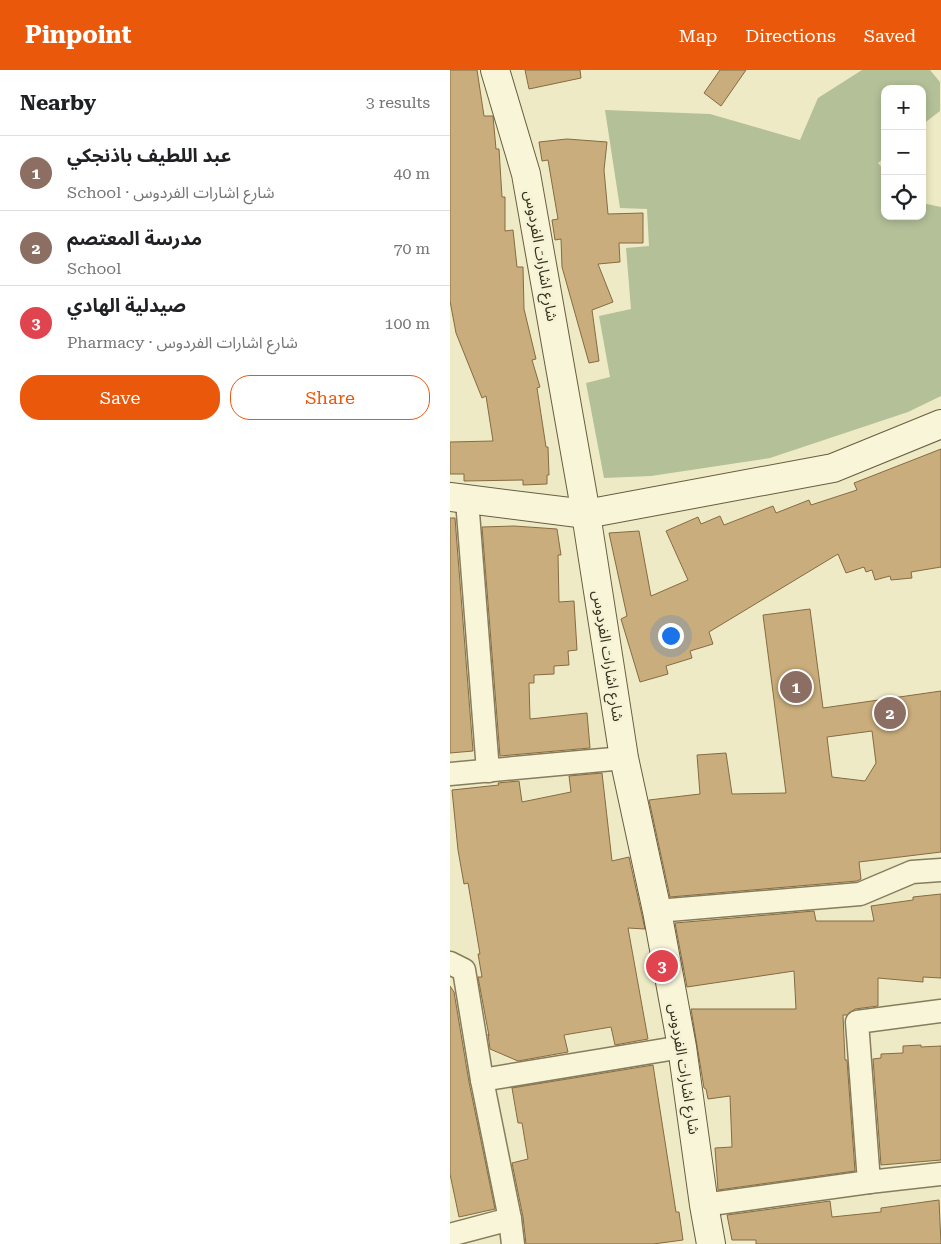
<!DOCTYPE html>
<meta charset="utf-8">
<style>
:root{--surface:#fff;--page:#f6f6f6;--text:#202124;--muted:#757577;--line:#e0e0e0;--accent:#ea580c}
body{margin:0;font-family:"Roboto Serif","Noto Sans Arabic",serif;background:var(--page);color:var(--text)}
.controls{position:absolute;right:15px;top:15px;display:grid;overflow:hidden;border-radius:10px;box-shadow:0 2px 8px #0003}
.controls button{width:45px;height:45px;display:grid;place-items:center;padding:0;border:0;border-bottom:1px solid var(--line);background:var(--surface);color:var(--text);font:25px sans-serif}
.you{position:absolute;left:220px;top:565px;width:18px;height:18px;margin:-12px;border:4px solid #fff;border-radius:50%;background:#1a73e8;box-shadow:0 0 0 8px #1a73e833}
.badge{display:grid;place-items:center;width:32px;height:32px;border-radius:50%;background:var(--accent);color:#fff;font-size:16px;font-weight:700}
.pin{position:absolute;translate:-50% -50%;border:2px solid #fff;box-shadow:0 1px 5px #0006}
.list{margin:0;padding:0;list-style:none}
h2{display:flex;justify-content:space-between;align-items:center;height:65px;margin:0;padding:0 20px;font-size:21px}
h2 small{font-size:16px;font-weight:400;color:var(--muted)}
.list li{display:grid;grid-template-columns:32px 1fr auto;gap:15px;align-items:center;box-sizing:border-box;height:75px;padding:0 20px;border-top:1px solid var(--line)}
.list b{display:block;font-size:19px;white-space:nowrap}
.list p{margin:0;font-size:16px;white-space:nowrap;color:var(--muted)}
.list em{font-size:16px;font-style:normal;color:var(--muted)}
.actions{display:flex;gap:10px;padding:15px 20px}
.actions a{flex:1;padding:11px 0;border:1px solid var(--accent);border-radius:20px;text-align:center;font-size:18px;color:var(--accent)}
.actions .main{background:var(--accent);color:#fff}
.icon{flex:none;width:28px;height:28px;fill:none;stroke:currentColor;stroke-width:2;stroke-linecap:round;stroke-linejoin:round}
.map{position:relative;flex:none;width:491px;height:1174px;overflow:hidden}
header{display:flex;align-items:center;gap:30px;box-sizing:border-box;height:70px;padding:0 25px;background:var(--accent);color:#fff}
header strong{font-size:24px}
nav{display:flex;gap:28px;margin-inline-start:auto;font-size:18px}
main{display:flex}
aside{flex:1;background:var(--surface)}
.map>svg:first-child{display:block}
</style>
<header>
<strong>Pinpoint</strong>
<nav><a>Map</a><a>Directions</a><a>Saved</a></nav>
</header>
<main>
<aside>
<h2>Nearby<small>3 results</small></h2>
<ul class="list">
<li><span class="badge" style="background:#8d6e63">1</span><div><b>عبد اللطيف باذنجكي</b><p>School · شارع اشارات الفردوس</p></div><em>40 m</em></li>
<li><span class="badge" style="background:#8d6e63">2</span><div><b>مدرسة المعتصم</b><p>School</p></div><em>70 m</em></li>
<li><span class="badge" style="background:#e0444e">3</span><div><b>صيدلية الهادي</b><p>Pharmacy · شارع اشارات الفردوس</p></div><em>100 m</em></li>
</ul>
<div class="actions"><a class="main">Save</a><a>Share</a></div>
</aside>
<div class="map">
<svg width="491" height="1174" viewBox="0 0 491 1174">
<rect width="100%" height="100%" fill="#edeac5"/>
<!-- cemetery -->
<polygon fill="#b3c098" points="412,0 480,0 490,12 490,41 472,55 472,19 435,19 435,87 428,93 435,101 435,146 472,146 472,133 491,137 491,326 458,342 320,388 201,406 154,408 136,313 160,307 149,246 181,239 176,178 199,176 197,139 170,138 155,40 260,44 350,70 368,28"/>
<!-- building -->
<g fill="#caad7c" stroke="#866b42" fill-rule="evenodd">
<polygon points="0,0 27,0 34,46 43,46 46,79 49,79 52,127 55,127 55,161 63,160 67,197 73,197 74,239 86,289 82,290 90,317 87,318 96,377 98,377 99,405 97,405 97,414 73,415 73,410 14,411 14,404 0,404 0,372 43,371 36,326 32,328 6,263 0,231"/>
<polygon points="75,0 130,0 131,8 79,19"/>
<polygon points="270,0 296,0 271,36 254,23"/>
<polygon points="117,69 157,72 154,100 158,144 193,143 193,173 169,173 170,192 148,194 163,232 142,240 149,291 139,293 112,197 111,169 105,170 102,150 108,149 98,90 92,91 89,72"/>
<polygon points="491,379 491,497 461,502 462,508 441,510 440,506 425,510 422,500 416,502 414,497 396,503 388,484 259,562 263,574 240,581 242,588 216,596 218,604 190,612 171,549 177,546 159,463 189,461 201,526 238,510 216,461 248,447 251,454 270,446 274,455 323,436 326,443 359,430 361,435 407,420 404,413"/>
<polygon points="0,448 5,448 23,681 0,683"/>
<polygon points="64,456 107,459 111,485 108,485 109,532 124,531 127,580 118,581 119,595 104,596 104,604 84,605 84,613 79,613 80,649 137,643 140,678 50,686 32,457"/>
<path d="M360,539L373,638L491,621V782L409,792L411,809L407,811L220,827L199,730L250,724L247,685L276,683L282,724L336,723L313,545ZM422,661L426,693L415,711L382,707L377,667Z"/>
<polygon points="152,703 162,791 179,787 195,859 178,858 198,969 165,975 161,957 114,965 118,982 68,991 40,979 38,964 39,966 28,907 32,907 28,884 30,884 18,813 14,814 8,780 2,720 49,715 48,713 69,711 72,732 121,722 119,706"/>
<polygon points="491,824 491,908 473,907 473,912 428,908 428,936 405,939 397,945 393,945 395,990 397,990 405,1101 268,1120 265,1078 282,1077 280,1026 258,1029 256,1019 254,1018 241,939 346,939 344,901 237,917 225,853 364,841 366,851 424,851 421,836 463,830 463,827"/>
<polygon points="0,916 4,922 19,1012 45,1139 9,1147 0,1104"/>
<polygon points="471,975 471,977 491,976 491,1090 431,1095 423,989 431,988 431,984 453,983 453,976"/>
<polygon points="203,995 226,1142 229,1142 233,1170 203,1174 76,1174 73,1147 62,1093 78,1089 72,1053 68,1053 62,1018"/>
<polygon points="489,1130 491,1174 306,1174 306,1170 282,1170 277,1145 380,1131 382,1147 431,1142 431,1138"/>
</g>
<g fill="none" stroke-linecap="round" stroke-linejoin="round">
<!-- street casing -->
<g stroke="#877c5c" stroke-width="25">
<g id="street">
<polyline points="17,430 38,701"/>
<polyline points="0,704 174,688"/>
<polyline points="207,841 410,824 462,802 491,800"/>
<polyline points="0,893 14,900 32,1010 60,1149 63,1174"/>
<polyline points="32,1010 232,977"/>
<polyline points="419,1112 407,952 491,941"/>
<polyline points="254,1135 419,1112 491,1104"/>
<polyline points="0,1165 60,1149"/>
</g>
</g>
<!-- secondary casing -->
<g stroke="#695d3f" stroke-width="30">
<g id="secondary">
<polyline points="45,0 76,104 136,444 174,688 207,841 232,977 254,1135 261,1174"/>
<polyline points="0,427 136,444 383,398 491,354"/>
</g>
</g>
<!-- street -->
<use href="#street" stroke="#f8f5d8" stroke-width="22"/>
<!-- secondary -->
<use href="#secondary" stroke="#f8f5d8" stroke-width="28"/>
</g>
<g text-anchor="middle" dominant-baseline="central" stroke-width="5" stroke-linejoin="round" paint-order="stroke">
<!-- street labels -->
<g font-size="15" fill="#38311f" stroke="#f5f2d5">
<text transform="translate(91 186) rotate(80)">شارع اشارات الفردوس</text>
<text transform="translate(158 586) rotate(81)">شارع اشارات الفردوس</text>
<text transform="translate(234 999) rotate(81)">شارع اشارات الفردوس</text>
</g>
</g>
</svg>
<div class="controls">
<button>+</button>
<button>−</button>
<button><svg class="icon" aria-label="locate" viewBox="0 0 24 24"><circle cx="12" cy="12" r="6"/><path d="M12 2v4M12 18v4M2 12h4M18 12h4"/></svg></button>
</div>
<div class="you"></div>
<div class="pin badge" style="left:346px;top:617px;background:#8d6e63">1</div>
<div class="pin badge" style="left:440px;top:643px;background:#8d6e63">2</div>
<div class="pin badge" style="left:212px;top:896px;background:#e0444e">3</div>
</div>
</main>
